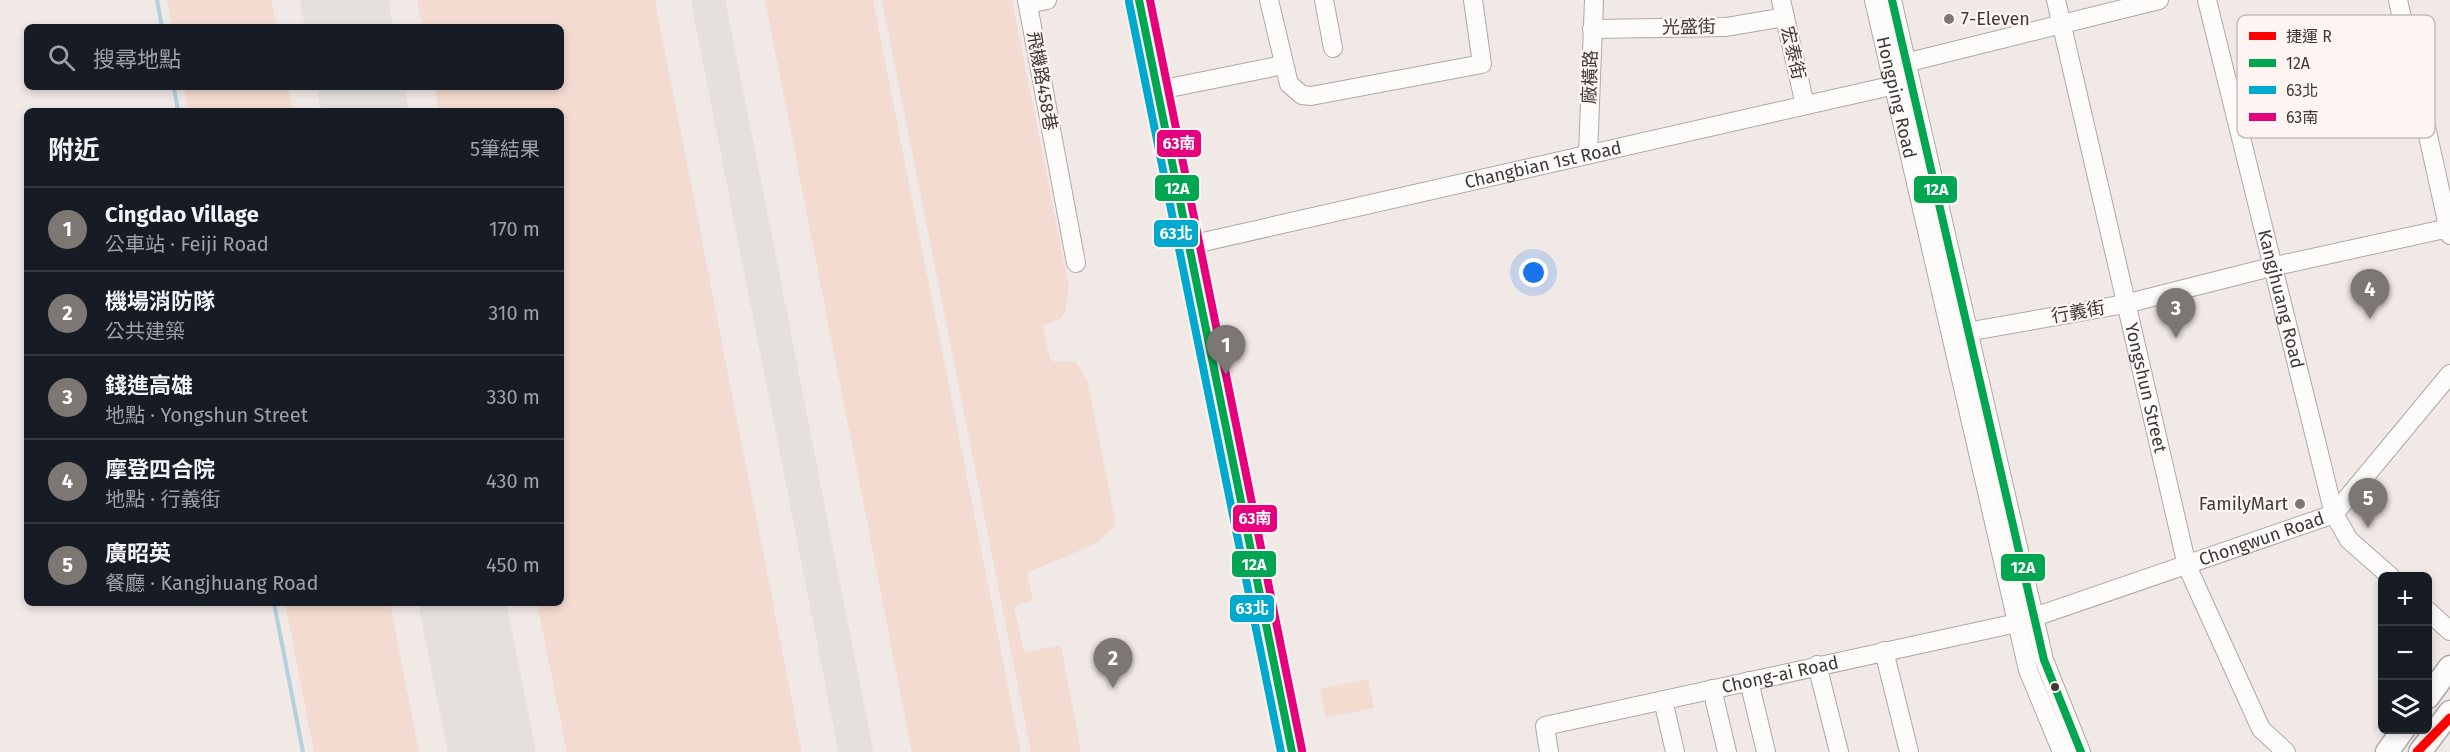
<!DOCTYPE html>
<html lang="zh-TW">
<meta charset="utf-8">
<style>
:root{--surface:#171b24;--page:#242831;--text:#f1f3f6;--muted:#9ea1a6;--line:#363941;--accent:#7d7774}
body{margin:0;font-family:"Fira Sans","Noto Sans TC",sans-serif;background:var(--page);color:var(--text)}
.controls{position:absolute;right:18px;bottom:18px;display:grid;overflow:hidden;border-radius:9px;box-shadow:0 3px 9px #0003}
.controls button{width:54px;height:54px;display:grid;place-items:center;padding:0;border:0;border-bottom:2px solid var(--line);background:var(--surface);color:var(--text);font:30px sans-serif}
.you{position:absolute;left:1534px;top:273px;width:21px;height:21px;margin:-15px;border:4px solid #fff;border-radius:50%;background:#1a73e8;box-shadow:0 0 0 9px #1a73e833}
.badge{display:grid;place-items:center;width:39px;height:39px;border-radius:50%;background:var(--accent);color:#fff;font-size:20px;font-weight:700}
.pin{position:absolute;translate:-50% -50px;filter:drop-shadow(0 2px 3px #0008)}
.pin::after{content:'';position:absolute;top:32px;width:21px;height:18px;background:inherit;clip-path:polygon(0 0,100% 0,50% 100%)}
.list{margin:0;padding:0;list-style:none}
h2{display:flex;justify-content:space-between;align-items:center;height:78px;margin:0;padding:0 24px;font-size:26px}
h2 small{font-size:20px;font-weight:400;color:var(--muted)}
.list li{display:grid;grid-template-columns:39px 1fr auto;gap:18px;align-items:center;box-sizing:border-box;height:84px;padding:0 24px;border-top:2px solid var(--line)}
.list b{display:block;font-size:22px;white-space:nowrap}
.list p{margin:0;font-size:20px;white-space:nowrap;color:var(--muted)}
.list em{font-size:20px;font-style:normal;color:var(--muted)}
.icon{flex:none;width:33px;height:33px;fill:none;stroke:currentColor;stroke-width:2;stroke-linecap:round;stroke-linejoin:round}
.map{position:relative;flex:none;width:2450px;height:752px;overflow:hidden}
.search{position:absolute;background:var(--surface);box-shadow:0 3px 9px #0003;left:24px;top:24px;width:540px;height:66px;display:flex;align-items:center;gap:15px;box-sizing:border-box;padding:0 21px;border-radius:9px;color:var(--muted);font-size:22px}
.panel{position:absolute;background:var(--surface);box-shadow:0 3px 9px #0003;left:24px;top:108px;width:540px;height:498px;border-radius:9px}
.map>svg:first-child{display:block}
</style>
<div class="map">
<svg width="2450" height="752" viewBox="0 0 2450 752">
<rect width="100%" height="100%" fill="#f1e9e6"/>
<!-- green -->
<g fill="#f4dbd1">
<polygon points="167,0 271,0 277,27 172,27"/>
<polygon points="417,0 655,0 802,752 567,752 537,603 561,603 561,111 439,111 434,87 561,87 561,27 422,27"/>
<polygon points="765,0 873,0 1021,752 912,752"/>
<polygon points="882,0 1012,0 1069,287 1065,313 1060,319 1042,326 1051,361 1076,362 1087,380 1116,525 1095,544 1027,573 1033,600 1014,607 1024,652 1061,645 1081,752 1031,752"/>
<polygon points="184,87 288,87 293,111 188,111"/>
<polygon points="285,603 390,603 419,752 314,752"/>
<polygon points="1368,679 1374,708 1326,718 1320,689"/>
</g>
<g fill="none" stroke-linecap="round" stroke-linejoin="round">
<!-- stream -->
<g stroke="#b2d1df" stroke-width="4">
<polyline points="157,0 162,27"/>
<polyline points="174,87 178,111"/>
<polyline points="274,603 303,752"/>
</g>
<!-- taxiway -->
<polyline stroke="#e5e0de" stroke-width="34" points="708,0 856,752"/>
<!-- runway -->
<g stroke="#e5e0de" stroke-width="87">
<polyline points="344,0 349,27"/>
<polyline points="361,87 365,111"/>
<polyline points="462,603 492,752"/>
</g>
<!-- minor casing -->
<g stroke="#aea9a7" stroke-width="20">
<g id="minor">
<polyline points="1027,0 1076,263"/>
<polyline points="1139,0 1292,752"/>
<polyline points="1269,0 1289,84 1302,95 1311,96 1482,64 1473,0"/>
<polyline points="1324,0 1333,48"/>
<polyline points="1781,0 1805,105"/>
<path id="s1" d="M1874,0L2028,670L2062,752"/>
<polyline points="1892,0 2044,660 2081,752"/>
<path id="s2" d="M2056,0L2187,566L2261,729L2286,752"/>
<path id="s3" d="M2207,0L2334,514L2349,540L2390,576"/>
<polyline points="2398,0 2450,235"/>
<polyline points="1028,4 1047,0"/>
<polyline points="1592,29 1726,27 1785,17"/>
<polyline points="1897,65 2159,0"/>
<polyline points="1159,90 1283,65"/>
<polyline points="1588,155 1594,0"/>
<path id="s4" d="M1190,245L1895,85"/>
<polyline points="1955,334 2125,304 2271,267 2449,228"/>
<polyline points="2428,611 2450,631"/>
<polyline points="1884,651 1909,752"/>
<polyline points="1817,665 1839,752"/>
<polyline points="1749,681 1766,752"/>
<polyline points="1712,689 1727,752"/>
<polyline points="1663,700 1675,752"/>
<path id="s5" d="M1549,752L1545,726L2017,623L2334,514L2450,374"/>
</g>
</g>
<!-- major casing -->
<g stroke="#aea9a7" stroke-width="25">
<g id="major">
<polyline points="2428,697 2450,667"/>
<polyline points="2387,752 2403,730"/>
<polyline points="2420,752 2450,712"/>
</g>
</g>
<!-- minor -->
<use href="#minor" stroke="#fdfcfb" stroke-width="18"/>
<!-- major -->
<use href="#major" stroke="#fdfcfb" stroke-width="22"/>
<!-- bus-1 casing -->
<g stroke="#fef5f2" stroke-width="12">
<g id="bus-1">
<polyline points="1139,0 1292,752"/>
<polyline points="1892,0 2044,660 2081,752"/>
</g>
</g>
<!-- bus-2 casing -->
<g stroke="#fef5f2" stroke-width="12">
<polyline id="bus-2" points="1129,2 1281,752"/>
</g>
<!-- bus-3 casing -->
<g stroke="#fef5f2" stroke-width="12">
<polyline id="bus-3" points="1150,0 1302,750"/>
</g>
<!-- bus-1 -->
<use href="#bus-1" stroke="#00a651" stroke-width="8"/>
<!-- bus-2 -->
<use href="#bus-2" stroke="#00a9ce" stroke-width="8"/>
<!-- bus-3 -->
<use href="#bus-3" stroke="#e5007d" stroke-width="8"/>
<!-- metro-1 casing -->
<g stroke="#fef5f2" stroke-width="14">
<polyline id="metro-1" points="2417,752 2450,718"/>
</g>
<!-- metro-1 -->
<use href="#metro-1" stroke="#f00" stroke-width="9"/>
</g>
<!-- markers -->
<g fill="#7d7774" stroke="#fef5f2" stroke-width="2">
<circle cx="1949" cy="19" r="6"/>
<circle cx="2300" cy="504" r="6"/>
</g>
<circle fill="#3f3937" stroke="#fef5f2" stroke-width="2" cx="2055" cy="687" r="5"/>
<g text-anchor="middle" dominant-baseline="central" stroke-width="4.5" stroke-linejoin="round" paint-order="stroke">
<!-- poi labels -->
<g font-size="18" fill="#3f3937" stroke="#fef5f2" text-anchor="start">
<text x="1961" y="19">7-Eleven</text>
<text x="2288" y="504" text-anchor="end">FamilyMart</text>
</g>
<!-- street labels -->
<g font-size="18" fill="#3f3937" stroke="#fef5f2">
<text transform="translate(1689 27) rotate(-1)">光盛街</text>
<text transform="translate(1793 53) rotate(77)">宏泰街</text>
<text transform="translate(1590 77) rotate(-88)">廠橫路</text>
<text transform="translate(1042 81) rotate(80)">飛機路458巷</text>
<text stroke="none"><textPath href="#s1" startOffset="100">Hongping Road</textPath></text>
<text stroke="none"><textPath href="#s4" startOffset="362">Changbian 1st Road</textPath></text>
<text stroke="none"><textPath href="#s3" startOffset="308">Kangjhuang Road</textPath></text>
<text transform="translate(2078 312) rotate(-10)">行義街</text>
<text stroke="none"><textPath href="#s2" startOffset="398">Yongshun Street</textPath></text>
<text stroke="none"><textPath href="#s5" startOffset="768">Chongwun Road</textPath></text>
<text stroke="none"><textPath href="#s5" startOffset="267">Chong-ai Road</textPath></text>
</g>
</g>
<!-- legend -->
<rect x="2237" y="15" width="198" height="123" rx="9" fill="#fef5f2" stroke="#c5bdba" stroke-width="1.5"/>
<rect x="2249" y="32" width="27" height="8" fill="#f00"/>
<rect x="2249" y="59" width="27" height="8" fill="#00a651"/>
<rect x="2249" y="86" width="27" height="8" fill="#00a9ce"/>
<rect x="2249" y="113" width="27" height="8" fill="#e5007d"/>
<g font-size="16" fill="#3f3937">
<text x="2286" y="42">捷運 R</text>
<text x="2286" y="69">12A</text>
<text x="2286" y="96">63北</text>
<text x="2286" y="123">63南</text>
</g>
<g stroke="#fef5f2" stroke-width="2">
<rect x="1156" y="129" width="46" height="29" rx="6" fill="#e5007d"/>
<rect x="1154" y="174" width="46" height="28" rx="6" fill="#00a651"/>
<rect x="1913" y="175" width="45" height="29" rx="6" fill="#00a651"/>
<rect x="1153" y="219" width="46" height="29" rx="6" fill="#00a9ce"/>
<rect x="1232" y="504" width="46" height="29" rx="6" fill="#e5007d"/>
<rect x="1231" y="550" width="46" height="28" rx="6" fill="#00a651"/>
<rect x="2000" y="553" width="46" height="29" rx="6" fill="#00a651"/>
<rect x="1229" y="594" width="46" height="29" rx="6" fill="#00a9ce"/>
</g>
<g font-size="16" text-anchor="middle" font-weight="bold" fill="#fff">
<text x="1179" y="149">63南</text>
<text x="1177" y="194">12A</text>
<text x="1936" y="195">12A</text>
<text x="1176" y="239">63北</text>
<text x="1255" y="524">63南</text>
<text x="1254" y="570">12A</text>
<text x="2023" y="573">12A</text>
<text x="1252" y="614">63北</text>
</g>
</svg>
<div class="controls">
<button>+</button>
<button>−</button>
<button><svg class="icon" aria-label="layers" viewBox="0 0 24 24"><path d="M12 4l9 5-9 5-9-5zM3 14l9 5 9-5"/></svg></button>
</div>
<div class="you"></div>
<div class="pin badge" style="left:1226px;top:375px">1</div>
<div class="pin badge" style="left:1113px;top:688px">2</div>
<div class="pin badge" style="left:2176px;top:338px">3</div>
<div class="pin badge" style="left:2370px;top:319px">4</div>
<div class="pin badge" style="left:2368px;top:528px">5</div>
<div class="search"><svg class="icon" aria-label="search" viewBox="0 0 24 24"><circle cx="10" cy="10" r="6"/><path d="M15 15l6 6"/></svg>搜尋地點</div>
<section class="panel">
<h2>附近<small>5筆結果</small></h2>
<ul class="list">
<li><span class="badge">1</span><div><b>Cingdao Village</b><p>公車站 · Feiji Road</p></div><em>170 m</em></li>
<li><span class="badge">2</span><div><b>機場消防隊</b><p>公共建築</p></div><em>310 m</em></li>
<li><span class="badge">3</span><div><b>錢進高雄</b><p>地點 · Yongshun Street</p></div><em>330 m</em></li>
<li><span class="badge">4</span><div><b>摩登四合院</b><p>地點 · 行義街</p></div><em>430 m</em></li>
<li><span class="badge">5</span><div><b>廣昭英</b><p>餐廳 · Kangjhuang Road</p></div><em>450 m</em></li>
</ul>
</section>
</div>
